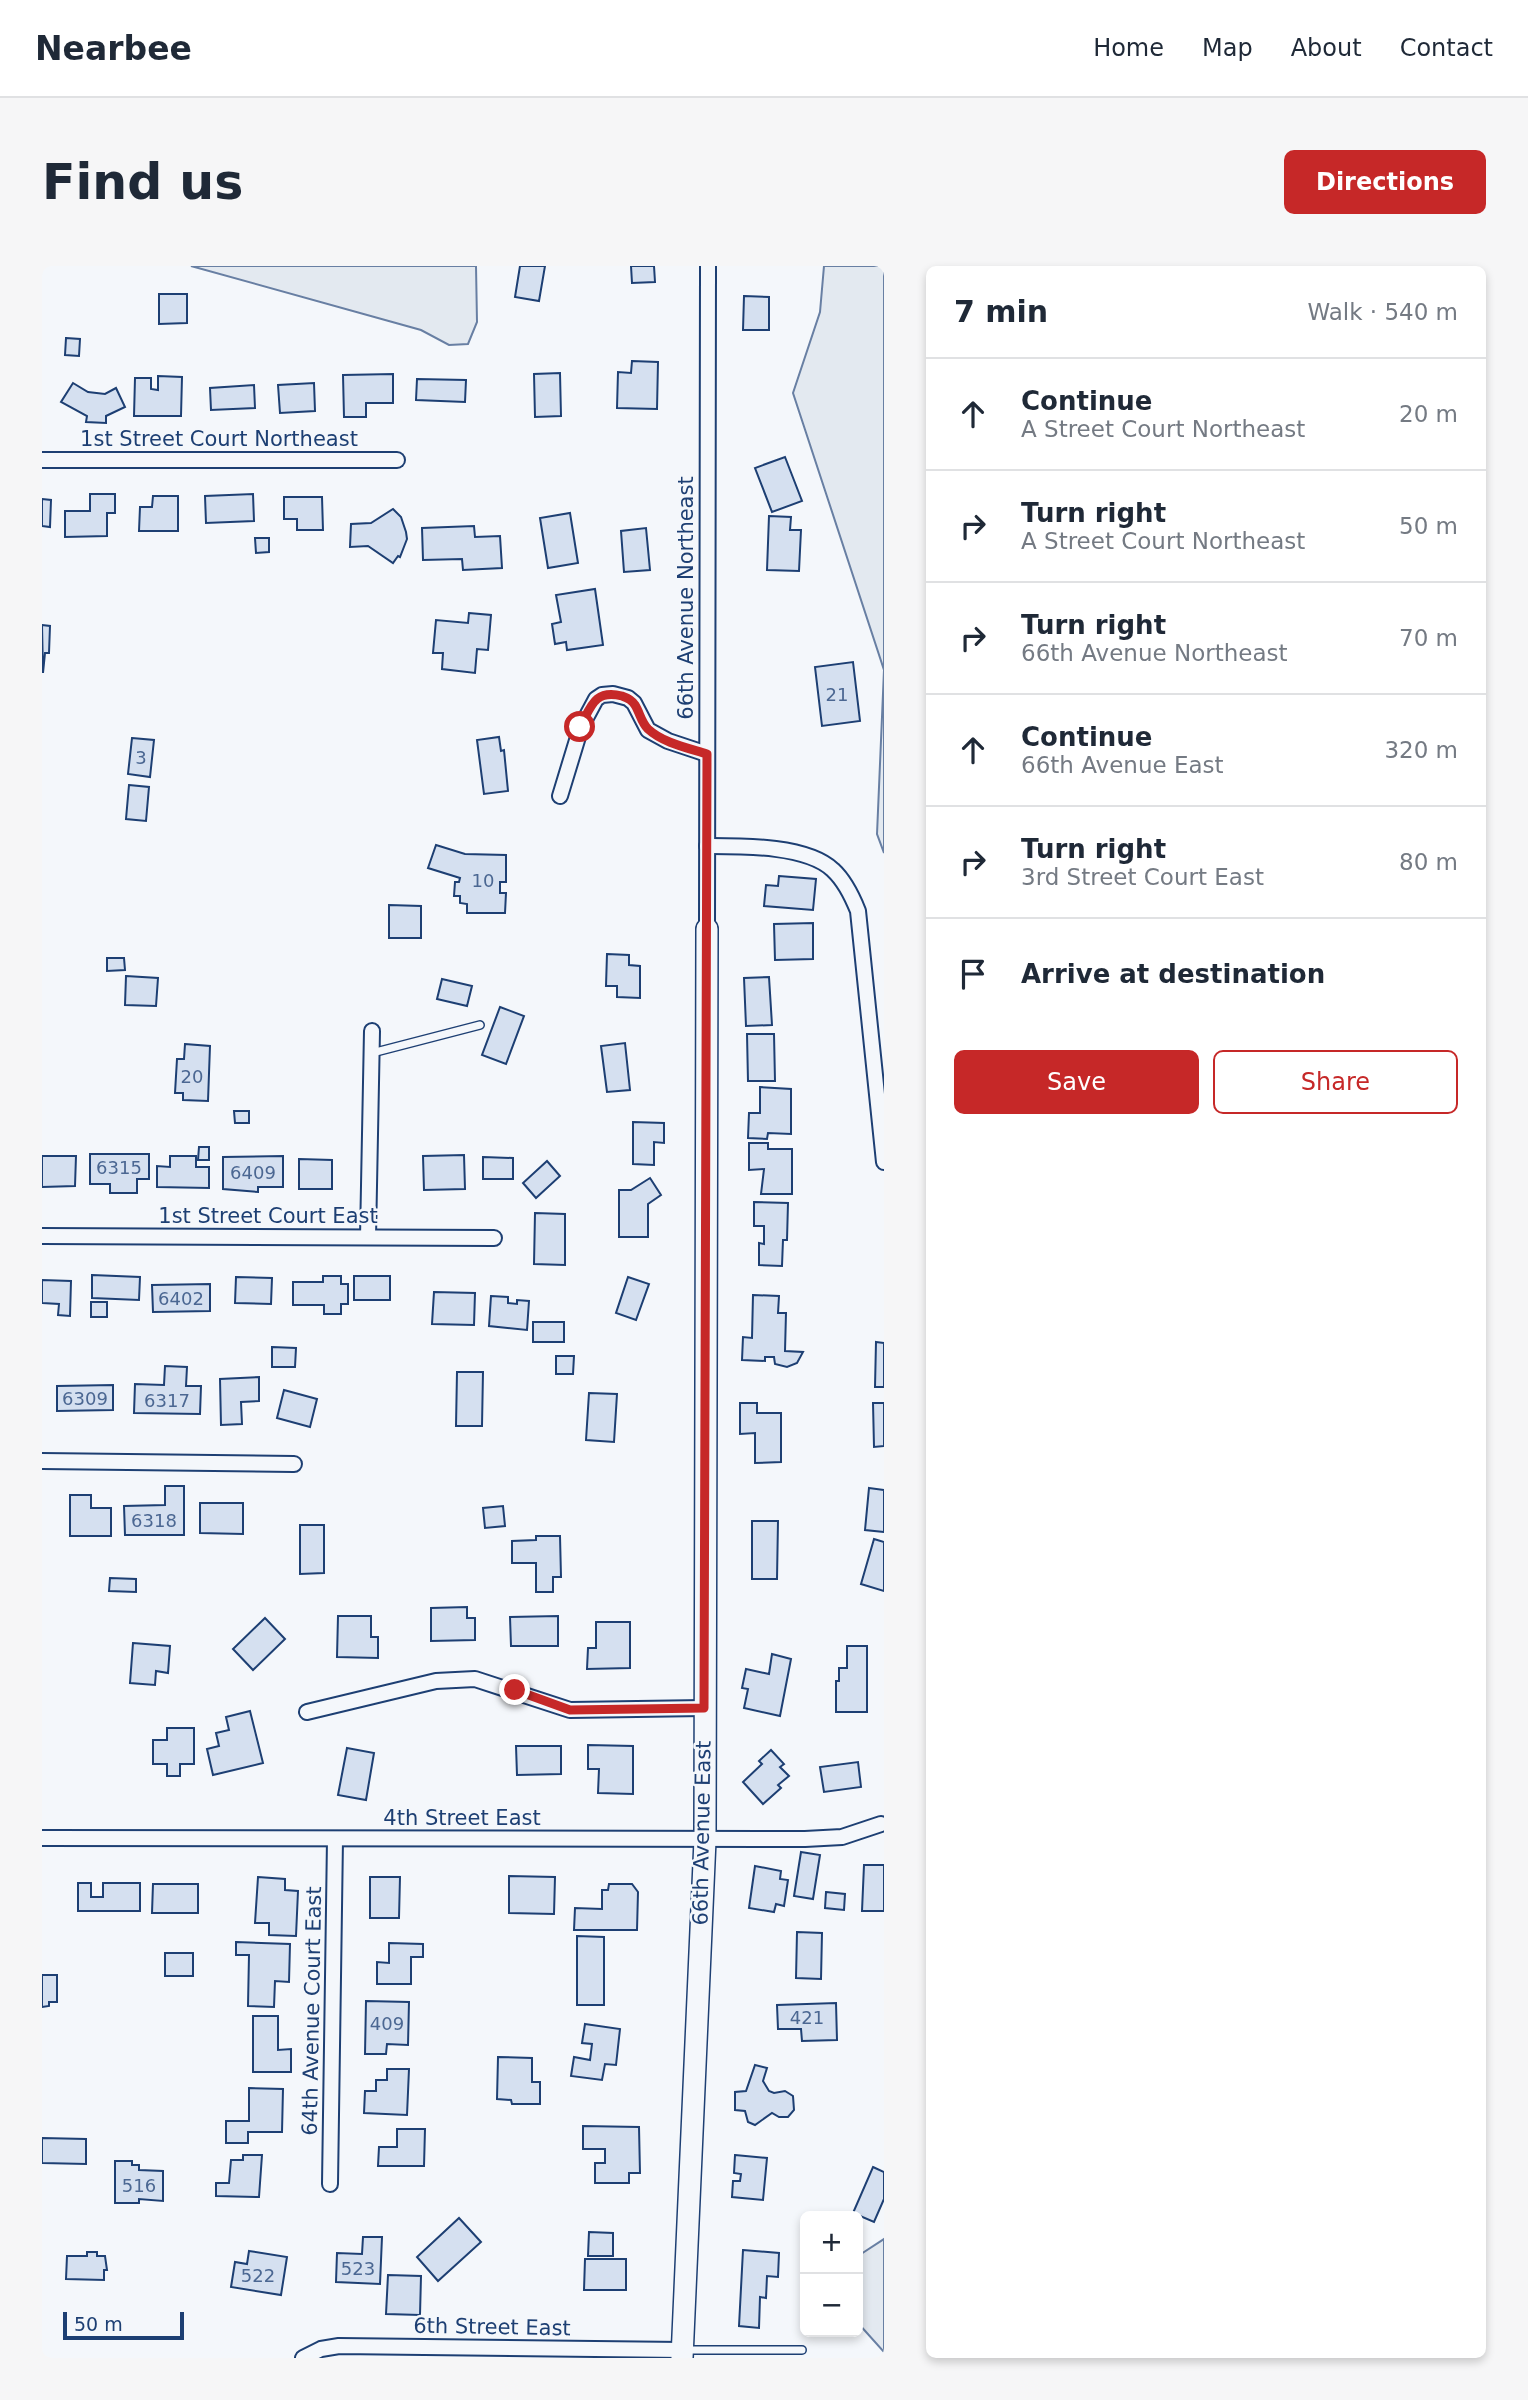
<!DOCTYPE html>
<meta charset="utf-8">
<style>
:root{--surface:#fff;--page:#f6f6f7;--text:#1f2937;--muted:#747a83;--line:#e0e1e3;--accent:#c62828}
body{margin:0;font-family:"DejaVu Sans",sans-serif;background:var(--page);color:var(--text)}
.controls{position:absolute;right:21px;bottom:21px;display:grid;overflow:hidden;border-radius:10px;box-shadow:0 4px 10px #0003}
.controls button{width:63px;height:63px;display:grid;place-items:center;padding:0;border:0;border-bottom:2px solid var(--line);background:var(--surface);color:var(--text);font:35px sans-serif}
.scale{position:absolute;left:21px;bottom:18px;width:121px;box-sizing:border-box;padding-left:7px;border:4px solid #1d3f73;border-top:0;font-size:19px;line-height:24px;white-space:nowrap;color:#1d3f73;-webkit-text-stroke:5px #f4f7fb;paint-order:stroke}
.stop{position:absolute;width:21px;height:21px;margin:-16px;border:5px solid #c62828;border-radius:50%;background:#fff}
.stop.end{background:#c62828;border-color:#fff;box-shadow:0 2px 7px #0008}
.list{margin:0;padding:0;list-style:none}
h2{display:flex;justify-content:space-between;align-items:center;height:91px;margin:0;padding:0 28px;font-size:30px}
h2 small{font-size:23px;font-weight:400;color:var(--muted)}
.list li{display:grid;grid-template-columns:46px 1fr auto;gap:21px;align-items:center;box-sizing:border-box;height:112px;padding:0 28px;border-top:2px solid var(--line)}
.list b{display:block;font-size:26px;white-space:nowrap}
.list p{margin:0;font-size:23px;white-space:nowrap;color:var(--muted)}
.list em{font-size:23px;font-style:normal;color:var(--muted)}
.actions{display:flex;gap:14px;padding:21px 28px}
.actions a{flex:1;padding:16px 0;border:2px solid var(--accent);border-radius:10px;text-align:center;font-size:24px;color:var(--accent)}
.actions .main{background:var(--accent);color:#fff}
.icon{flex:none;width:38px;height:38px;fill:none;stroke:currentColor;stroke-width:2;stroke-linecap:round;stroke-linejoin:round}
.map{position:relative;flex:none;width:842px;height:2092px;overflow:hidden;border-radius:10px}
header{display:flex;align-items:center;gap:42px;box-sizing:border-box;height:98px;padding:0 35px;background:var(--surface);border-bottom:2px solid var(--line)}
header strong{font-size:33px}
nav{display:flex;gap:38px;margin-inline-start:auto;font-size:24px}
.intro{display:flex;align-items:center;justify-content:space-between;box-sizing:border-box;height:168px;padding:0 42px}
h1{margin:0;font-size:49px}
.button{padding:18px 32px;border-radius:10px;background:var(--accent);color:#fff;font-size:24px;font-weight:700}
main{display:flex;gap:42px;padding:0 42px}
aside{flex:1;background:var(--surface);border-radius:10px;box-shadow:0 4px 10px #0003}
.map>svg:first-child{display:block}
</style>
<header>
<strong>Nearbee</strong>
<nav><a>Home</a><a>Map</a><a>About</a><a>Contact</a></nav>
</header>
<div class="intro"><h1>Find us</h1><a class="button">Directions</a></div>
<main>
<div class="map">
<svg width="842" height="2092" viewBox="0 0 842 2092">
<rect width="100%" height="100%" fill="#f4f7fb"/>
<!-- green -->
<g fill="#e3e9f0" stroke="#687fa3" stroke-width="2">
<polygon points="149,0 434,0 435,56 426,78 407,79 379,64"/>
<polygon points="782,0 842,0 842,587 835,568 842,404 751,127 778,46"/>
<polygon points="842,1973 842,2086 816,2057 816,2009 819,1988"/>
</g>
<!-- building -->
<g fill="#d5e0f0" stroke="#1d3f73" stroke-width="2">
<polygon points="478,0 503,0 497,35 473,31"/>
<polygon points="589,0 612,0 613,16 590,17"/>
<polygon points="117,28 145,28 145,57 117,58"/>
<polygon points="702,30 727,31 727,64 701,64"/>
<polygon points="24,72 38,73 37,90 23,89"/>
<polygon points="590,95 616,96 615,143 575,142 576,106 589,107"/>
<polygon points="518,107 519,150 493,151 492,108"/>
<polygon points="351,108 351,137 324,137 324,151 302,151 301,109"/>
<polygon points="116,110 140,111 139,150 92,150 93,112 109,112 109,123 116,124"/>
<polygon points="375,113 424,114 423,136 374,134"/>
<polygon points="31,117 46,126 63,128 74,122 83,141 64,150 64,157 44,156 45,150 19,136"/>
<polygon points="272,117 273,145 238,147 236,119"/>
<polygon points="212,119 213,142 169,144 168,122"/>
<polygon points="743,191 760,235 730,246 713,202"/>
<polygon points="48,228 73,228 73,247 65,247 65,270 23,271 23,245 48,245"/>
<polygon points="211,228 212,255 164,257 163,230"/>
<polygon points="111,230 136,230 136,265 97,265 98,241 110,241"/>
<polygon points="242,231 280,231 281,264 255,264 255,253 242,253"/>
<polygon points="0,233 9,234 8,261 0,260"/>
<polygon points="351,243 359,251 364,266 365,273 358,291 356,290 351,297 326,280 308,281 309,258 329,257"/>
<polygon points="528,247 536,297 506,302 498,252"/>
<polygon points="727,250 749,251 748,264 759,264 757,305 725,304"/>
<polygon points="432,260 433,271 458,270 460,302 421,304 420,293 381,294 380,262"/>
<polygon points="604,262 608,304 582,306 579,265"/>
<polygon points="213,272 227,272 227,286 214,287"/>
<polygon points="553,323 561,379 525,384 524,376 513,378 510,358 519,356 514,329"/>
<polygon points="427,347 449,349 446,384 435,383 433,407 400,403 401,387 391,387 394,354 426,357"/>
<polygon points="0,359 8,360 7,387 3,387 1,407"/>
<polygon points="811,396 818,455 780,460 773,401"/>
<polygon points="457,471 459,485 462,484 466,525 442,528 435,474"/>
<polygon points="90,472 112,474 108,511 86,508"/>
<polygon points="87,519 107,521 104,555 84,553"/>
<polygon points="394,579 423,588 464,589 464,616 458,616 458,627 464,627 463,647 425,647 425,638 418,637 418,630 412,630 413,616 417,616 418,612 386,602"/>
<polygon points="737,610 774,613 771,644 722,640 724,619 736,620"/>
<polygon points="347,639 379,640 379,672 347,672"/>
<polygon points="771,657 771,693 733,694 732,658"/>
<polygon points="565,688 587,689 587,699 598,700 598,732 575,731 575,720 564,720"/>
<polygon points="65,692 82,692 83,704 65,705"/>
<polygon points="84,710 116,712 114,740 83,739"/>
<polygon points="727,711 730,759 704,760 702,712"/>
<polygon points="400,713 430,720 425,740 395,733"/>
<polygon points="458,741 482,750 464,798 440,789"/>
<polygon points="705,768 732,768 733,815 706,815"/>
<polygon points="583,777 588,824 565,826 559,780"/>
<polygon points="143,778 168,780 166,835 141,834 141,827 133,827 135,793 142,793"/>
<polygon points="718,821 749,823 749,868 726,867 725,873 706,872 707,847 718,847"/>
<polygon points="192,845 207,845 207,857 193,857"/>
<polygon points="591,856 622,857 622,877 612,876 612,899 591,898"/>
<polygon points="707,877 726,877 726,883 750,883 750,928 719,928 722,903 707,904"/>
<polygon points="157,881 167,881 167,894 156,894"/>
<polygon points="48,888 107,888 107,913 95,913 95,927 68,927 68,918 48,918"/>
<polygon points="422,889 423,923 382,924 381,890"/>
<polygon points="0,890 34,890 33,920 0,921"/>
<polygon points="128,890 154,890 154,901 167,901 167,922 115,921 115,900 128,901"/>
<polygon points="241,890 241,921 216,921 216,926 181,923 181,891"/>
<polygon points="441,891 471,892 471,913 441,913"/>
<polygon points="257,893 290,894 290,923 257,923"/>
<polygon points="505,895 518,910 494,932 481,917"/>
<polygon points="608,912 619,929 606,938 606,971 577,971 577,924 589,924"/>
<polygon points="712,936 746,937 745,974 741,974 740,1000 717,999 717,977 722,978 722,960 712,960"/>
<polygon points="493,947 523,948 523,999 492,998"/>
<polygon points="50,1009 98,1011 97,1034 50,1032"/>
<polygon points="281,1010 299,1010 299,1018 306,1018 306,1038 299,1038 299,1048 282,1048 282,1039 251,1039 251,1016 281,1016"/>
<rect x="312" y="1010" width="36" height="24"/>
<polygon points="194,1011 230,1012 229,1038 193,1037"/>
<polygon points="586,1011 607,1018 594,1054 574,1047"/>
<polygon points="0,1014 29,1015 28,1050 16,1049 17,1038 0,1037"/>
<polygon points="168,1018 168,1045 111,1046 110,1019"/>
<polygon points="392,1026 433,1027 432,1059 390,1058"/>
<polygon points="711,1029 737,1030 736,1047 744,1047 743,1085 761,1086 755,1097 745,1101 733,1098 732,1091 723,1091 723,1095 700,1094 701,1071 710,1072"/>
<polygon points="449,1030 466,1031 466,1037 475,1038 475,1034 487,1035 485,1064 447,1060"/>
<rect x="49" y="1036" width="16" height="15"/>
<rect x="491" y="1056" width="31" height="20"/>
<polygon points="834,1076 842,1077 842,1121 833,1121"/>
<polygon points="230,1081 254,1082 253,1101 230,1101"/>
<polygon points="514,1090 532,1090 531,1108 514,1108"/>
<polygon points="123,1100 145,1101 144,1120 159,1120 158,1148 92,1147 93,1118 122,1119"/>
<polygon points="415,1106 441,1106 440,1160 414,1160"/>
<polygon points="217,1111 217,1135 199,1136 200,1158 179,1159 178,1113"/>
<polygon points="71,1119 71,1144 15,1145 15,1120"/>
<polygon points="242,1124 275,1133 268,1161 235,1152"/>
<polygon points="547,1127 575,1128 572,1176 544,1174"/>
<polygon points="698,1137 715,1137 715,1147 739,1147 739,1196 713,1197 713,1167 698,1168"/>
<polygon points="831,1137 842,1137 842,1180 832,1181"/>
<polygon points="123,1220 142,1220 142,1269 83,1269 82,1240 123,1239"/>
<polygon points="827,1222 842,1224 842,1266 823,1264"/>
<polygon points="28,1229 49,1229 49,1242 69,1242 69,1270 28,1270"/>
<polygon points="158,1237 201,1237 201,1268 158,1267"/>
<polygon points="461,1240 463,1260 443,1262 441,1242"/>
<polygon points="710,1255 736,1255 735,1313 710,1313"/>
<polygon points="258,1259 282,1259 282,1307 258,1308"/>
<polygon points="494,1270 518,1270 519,1311 511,1311 511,1326 494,1326 494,1297 470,1297 470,1275 494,1274"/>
<polygon points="832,1273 842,1276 842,1325 819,1318"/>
<polygon points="68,1312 94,1313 94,1326 67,1325"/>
<polygon points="425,1341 425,1352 433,1352 433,1374 389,1375 389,1342"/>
<polygon points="296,1350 329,1350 329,1371 336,1371 336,1392 295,1391"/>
<polygon points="516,1350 516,1380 469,1380 468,1351"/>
<polygon points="223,1352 243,1373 211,1404 191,1383"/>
<polygon points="554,1356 588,1356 588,1402 545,1403 546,1382 554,1382"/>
<polygon points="91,1377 128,1380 126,1407 114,1405 113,1419 88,1417"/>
<polygon points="805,1380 825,1380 825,1446 794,1446 794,1415 797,1415 797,1402 805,1402"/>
<polygon points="730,1388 749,1393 738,1450 702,1442 706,1423 700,1422 704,1403 727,1408"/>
<polygon points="208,1445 221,1497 171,1509 165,1483 177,1480 174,1467 187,1464 184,1451"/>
<polygon points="125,1462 152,1462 152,1498 138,1498 138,1510 125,1510 125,1498 111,1498 111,1474 125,1474"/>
<polygon points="546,1479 591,1480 591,1528 556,1527 557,1503 546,1503"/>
<polygon points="474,1480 519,1480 519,1508 475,1509"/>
<polygon points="305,1482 332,1487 324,1534 296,1529"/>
<polygon points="729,1484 742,1498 738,1501 747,1510 736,1519 739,1522 721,1538 701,1516 720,1498 717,1495"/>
<polygon points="816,1496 819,1521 782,1526 778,1501"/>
<polygon points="759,1586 778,1589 771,1633 752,1630"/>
<polygon points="822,1599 842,1599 842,1645 820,1645"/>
<polygon points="713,1600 739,1605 738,1613 746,1614 742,1640 734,1638 732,1646 707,1642"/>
<polygon points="467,1610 513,1611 512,1648 467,1647"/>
<polygon points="216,1611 243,1613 243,1624 256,1625 254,1670 227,1669 227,1657 213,1657"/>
<polygon points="328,1611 358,1611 357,1652 328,1652"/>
<polygon points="36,1617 49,1617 49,1631 61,1631 61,1617 98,1617 98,1645 36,1645"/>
<polygon points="111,1618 156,1618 156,1647 110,1647"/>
<polygon points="567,1618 590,1618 596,1626 595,1664 532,1664 533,1642 560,1643 560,1624 566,1624"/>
<polygon points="784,1626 803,1628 802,1644 783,1642"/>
<polygon points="755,1666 780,1667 779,1713 754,1712"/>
<polygon points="535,1670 562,1671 562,1739 535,1739"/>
<polygon points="194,1676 248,1678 247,1716 233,1715 232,1741 206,1740 207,1689 194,1689"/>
<polygon points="347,1677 381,1678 381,1691 369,1691 369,1718 335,1718 335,1696 347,1697"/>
<rect x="123" y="1687" width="28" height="23"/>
<polygon points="0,1709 15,1709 15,1736 7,1736 7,1740 0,1741"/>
<polygon points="324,1735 367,1736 366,1779 345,1778 344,1788 323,1788"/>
<polygon points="794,1737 795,1774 760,1775 759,1763 736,1763 735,1739"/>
<polygon points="211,1750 236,1750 236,1784 249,1783 249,1806 211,1806"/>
<polygon points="543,1758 578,1763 574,1799 563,1798 560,1814 529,1810 532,1791 548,1794 550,1778 540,1777"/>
<polygon points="456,1791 490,1792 490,1816 498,1816 498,1838 470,1838 469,1834 455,1833"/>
<polygon points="713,1799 725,1802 721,1815 727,1825 732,1827 743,1825 751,1830 752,1844 746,1851 737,1851 730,1847 713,1859 706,1856 703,1845 693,1844 693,1826 704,1825"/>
<polygon points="345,1803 367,1803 365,1849 322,1847 323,1825 334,1825 334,1814 345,1814"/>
<polygon points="207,1822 241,1823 240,1866 206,1866 206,1877 184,1877 184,1855 207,1855"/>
<polygon points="541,1860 597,1861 598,1907 587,1907 587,1917 553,1917 553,1897 563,1897 563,1883 541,1883"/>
<polygon points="355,1863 383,1863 382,1900 336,1900 337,1881 355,1881"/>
<polygon points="0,1872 44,1873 44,1898 0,1897"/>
<polygon points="201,1889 220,1889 217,1931 174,1930 174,1917 187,1917 189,1894 201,1894"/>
<polygon points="693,1889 725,1892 721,1934 690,1931 691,1915 698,1915 699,1908 692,1907"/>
<polygon points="73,1895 90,1895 90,1899 97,1899 97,1904 121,1905 121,1935 97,1933 97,1937 73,1937"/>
<polygon points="831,1901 842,1906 842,1933 832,1956 811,1947"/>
<polygon points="417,1952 439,1976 396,2015 375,1991"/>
<polygon points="547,1966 571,1967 571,1990 546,1990"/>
<polygon points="321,1971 340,1971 338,2018 294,2016 295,1987 320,1988"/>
<polygon points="701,1984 737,1987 736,2011 725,2010 724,2032 718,2031 717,2062 697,2060"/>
<polygon points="207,1985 245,1991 239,2029 189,2021 193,1996 205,1998"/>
<polygon points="45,1986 55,1986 55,1990 63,1990 65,2004 62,2004 62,2014 24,2013 25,1990 45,1990"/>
<polygon points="543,1993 584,1993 584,2024 542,2024"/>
<polygon points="346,2009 379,2010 378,2049 344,2048"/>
</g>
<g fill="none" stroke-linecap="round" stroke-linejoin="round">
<!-- lane casing -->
<g stroke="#1d3f73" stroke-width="10">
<g id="lane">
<polyline points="330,787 438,759"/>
<polyline points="641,2084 760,2084"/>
</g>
</g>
<!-- street casing -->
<g stroke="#1d3f73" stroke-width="18">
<g id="street">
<polyline points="0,194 355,194"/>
<polyline points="518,530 539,461 554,433 560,429 571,428 586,432 592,437 606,464 626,475 665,488"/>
<path d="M665,580C699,580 765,579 791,604C803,615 810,630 816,645L842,896"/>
<polyline points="665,663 666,0"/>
<polyline points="0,970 452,972"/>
<polyline points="326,971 330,765"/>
<polyline points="0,1195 252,1198"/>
<polyline points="265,1446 394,1415 433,1413 528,1444 662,1442"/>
<polyline points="0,1572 763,1573 800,1571 839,1558"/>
<polyline points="288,1918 293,1573"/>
<polyline points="261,2092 279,2083 297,2080 640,2084"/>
</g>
</g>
<!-- secondary casing -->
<g stroke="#1d3f73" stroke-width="24">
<polyline id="secondary" points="640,2092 663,1574 665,663"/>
</g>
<!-- lane -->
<use href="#lane" stroke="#f4f7fb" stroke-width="7"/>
<!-- street -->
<use href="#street" stroke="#f4f7fb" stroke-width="14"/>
<!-- secondary -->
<use href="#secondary" stroke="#f4f7fb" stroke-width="21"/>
</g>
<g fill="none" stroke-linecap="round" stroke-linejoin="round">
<!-- route -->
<path stroke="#c62828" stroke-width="9" d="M473,1424L528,1444L662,1442L665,488C646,482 621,477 606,463C599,456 598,447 593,439C590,434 586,432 580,430C552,423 549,441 538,461"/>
</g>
<g text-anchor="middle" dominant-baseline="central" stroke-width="5" stroke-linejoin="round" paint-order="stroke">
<!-- number labels -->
<g font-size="18" fill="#4b6792">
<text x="795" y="428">21</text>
<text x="99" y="491">3</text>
<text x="441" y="614">10</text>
<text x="150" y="810">20</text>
<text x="77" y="901">6315</text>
<text x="211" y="906">6409</text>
<text x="139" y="1032">6402</text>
<text x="43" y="1132">6309</text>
<text x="125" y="1134">6317</text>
<text x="112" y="1254">6318</text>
<text x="765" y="1751">421</text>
<text x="345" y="1757">409</text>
<text x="97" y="1919">516</text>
<text x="316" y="2002">523</text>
<text x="216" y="2009">522</text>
</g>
<!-- street labels -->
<g font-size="21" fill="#1d3f73" stroke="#f4f7fb">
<text x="177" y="173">1st Street Court Northeast</text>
<text transform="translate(644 332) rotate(-90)">66th Avenue Northeast</text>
<text x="226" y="950">1st Street Court East</text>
<text x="420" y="1552">4th Street East</text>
<text transform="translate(660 1567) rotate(-89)">66th Avenue East</text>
<text transform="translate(270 1745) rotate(-89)">64th Avenue Court East</text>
<text transform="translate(450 2061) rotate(1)">6th Street East</text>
</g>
</g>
</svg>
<div class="controls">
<button>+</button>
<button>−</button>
</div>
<div class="scale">50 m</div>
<div class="stop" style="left:538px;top:461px"></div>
<div class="stop end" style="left:473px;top:1424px"></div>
</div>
<aside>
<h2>7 min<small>Walk · 540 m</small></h2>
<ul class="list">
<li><svg class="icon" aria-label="ahead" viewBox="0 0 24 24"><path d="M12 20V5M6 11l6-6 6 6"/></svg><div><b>Continue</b><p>A Street Court Northeast</p></div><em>20 m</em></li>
<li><svg class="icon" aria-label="right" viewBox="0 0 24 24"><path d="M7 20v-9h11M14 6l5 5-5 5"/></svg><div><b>Turn right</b><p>A Street Court Northeast</p></div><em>50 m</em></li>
<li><svg class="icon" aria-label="right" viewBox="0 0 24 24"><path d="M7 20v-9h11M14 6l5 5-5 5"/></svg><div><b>Turn right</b><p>66th Avenue Northeast</p></div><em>70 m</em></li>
<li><svg class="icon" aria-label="ahead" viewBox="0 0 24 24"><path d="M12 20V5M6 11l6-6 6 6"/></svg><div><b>Continue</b><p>66th Avenue East</p></div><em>320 m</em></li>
<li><svg class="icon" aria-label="right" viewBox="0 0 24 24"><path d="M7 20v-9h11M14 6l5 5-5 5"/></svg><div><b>Turn right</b><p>3rd Street Court East</p></div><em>80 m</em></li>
<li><svg class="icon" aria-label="arrive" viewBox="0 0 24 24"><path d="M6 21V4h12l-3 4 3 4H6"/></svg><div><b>Arrive at destination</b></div></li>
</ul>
<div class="actions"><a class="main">Save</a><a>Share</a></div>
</aside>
</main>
